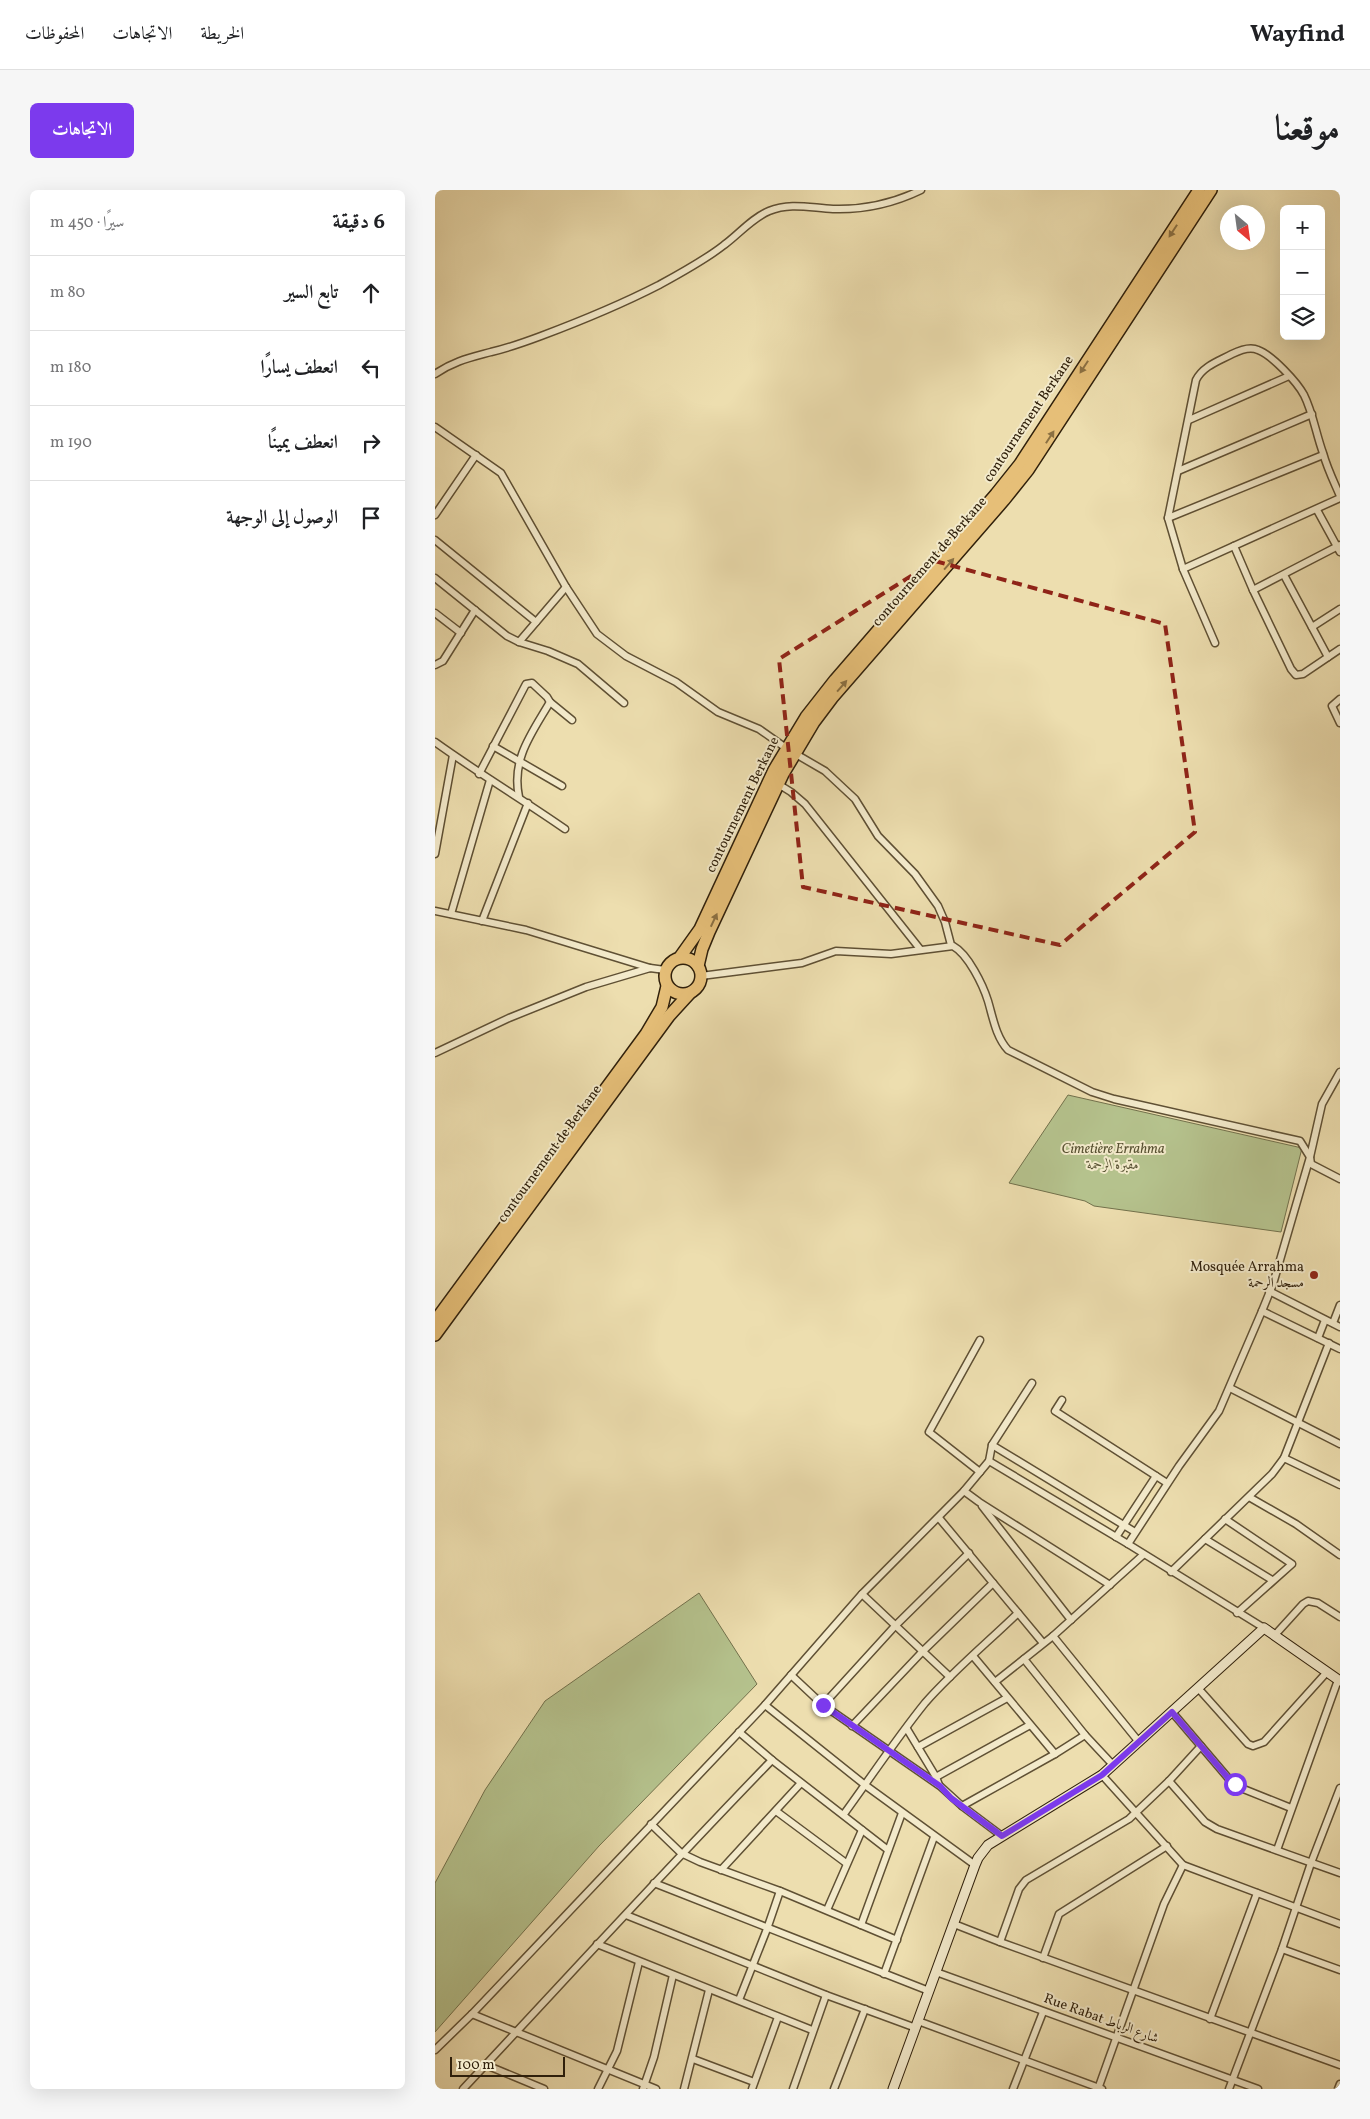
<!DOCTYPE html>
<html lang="ar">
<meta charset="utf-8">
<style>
:root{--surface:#fff;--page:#f6f6f6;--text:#202124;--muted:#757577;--line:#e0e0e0;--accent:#7c3aed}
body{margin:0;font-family:Vollkorn,Amiri,serif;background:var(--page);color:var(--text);direction:rtl}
.controls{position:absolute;right:15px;top:15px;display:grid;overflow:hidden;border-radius:8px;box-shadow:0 5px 20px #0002}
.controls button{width:45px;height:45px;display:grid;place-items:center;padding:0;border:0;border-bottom:1px solid var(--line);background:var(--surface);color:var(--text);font:25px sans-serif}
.compass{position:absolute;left:785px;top:15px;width:45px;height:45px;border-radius:50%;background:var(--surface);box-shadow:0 5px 20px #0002;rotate:151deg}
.scale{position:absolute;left:15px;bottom:12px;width:115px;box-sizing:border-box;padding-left:5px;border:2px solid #30200b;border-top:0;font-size:14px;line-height:18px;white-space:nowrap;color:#30200b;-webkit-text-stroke:4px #f3eacb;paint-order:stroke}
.stop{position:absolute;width:15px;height:15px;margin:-11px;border:4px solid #7c3aed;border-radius:50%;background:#fff}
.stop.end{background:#7c3aed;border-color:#fff;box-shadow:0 1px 5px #0008}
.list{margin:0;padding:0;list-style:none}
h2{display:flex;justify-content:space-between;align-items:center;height:65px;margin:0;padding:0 20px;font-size:21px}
h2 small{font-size:16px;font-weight:400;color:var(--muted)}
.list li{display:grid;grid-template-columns:32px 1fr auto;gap:15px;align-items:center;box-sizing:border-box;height:75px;padding:0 20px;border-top:1px solid var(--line)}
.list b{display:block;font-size:19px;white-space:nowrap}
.list em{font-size:16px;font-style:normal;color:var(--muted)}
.icon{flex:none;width:28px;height:28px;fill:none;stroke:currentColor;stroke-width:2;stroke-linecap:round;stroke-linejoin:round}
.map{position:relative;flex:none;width:905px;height:1899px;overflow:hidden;direction:ltr;border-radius:8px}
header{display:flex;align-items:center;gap:30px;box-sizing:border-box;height:70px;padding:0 25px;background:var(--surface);border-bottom:1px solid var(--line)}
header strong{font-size:24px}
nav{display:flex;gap:28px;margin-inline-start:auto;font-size:18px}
.intro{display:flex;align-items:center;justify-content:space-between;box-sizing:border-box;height:120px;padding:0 30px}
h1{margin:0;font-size:35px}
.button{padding:12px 22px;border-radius:8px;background:var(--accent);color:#fff;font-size:18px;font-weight:700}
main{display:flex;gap:30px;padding:0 30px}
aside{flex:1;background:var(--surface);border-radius:8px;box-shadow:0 5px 20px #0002}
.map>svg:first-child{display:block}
</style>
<header>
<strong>Wayfind</strong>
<nav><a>الخريطة</a><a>الاتجاهات</a><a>المحفوظات</a></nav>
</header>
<div class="intro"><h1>موقعنا</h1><a class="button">الاتجاهات</a></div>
<main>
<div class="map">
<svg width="905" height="1899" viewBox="0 0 905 1899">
<rect width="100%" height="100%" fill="#eddeaf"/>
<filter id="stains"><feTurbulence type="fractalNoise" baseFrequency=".004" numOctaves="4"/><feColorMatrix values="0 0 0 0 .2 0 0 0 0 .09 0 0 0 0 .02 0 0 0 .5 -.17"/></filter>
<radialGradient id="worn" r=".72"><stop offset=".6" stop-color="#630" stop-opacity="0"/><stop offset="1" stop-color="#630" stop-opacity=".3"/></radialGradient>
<!-- green -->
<g fill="#b5c28d" stroke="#72714c">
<polygon points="633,905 867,958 846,1042 659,1016 650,1011 574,993"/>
<polygon points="264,1403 322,1494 164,1656 0,1842 0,1693 50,1600 110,1511"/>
</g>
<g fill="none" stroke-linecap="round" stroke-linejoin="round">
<!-- street casing -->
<g stroke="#5f5034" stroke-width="9">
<g id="street">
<path d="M0,184C19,171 34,168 56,162C73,158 90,152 106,146C146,131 187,114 224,95C246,83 270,70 289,55C304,44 317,28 334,21C355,12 376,18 398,19C428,20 459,13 486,0"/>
<polyline points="754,230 854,186"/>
<polyline points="0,237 66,283 131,397 162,444 191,466 241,492 283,522 324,539 351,558"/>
<polyline points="743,281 877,224"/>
<polyline points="882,320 905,362"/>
<polyline points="0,325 41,265"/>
<polyline points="733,328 888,265"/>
<polyline points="0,350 101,432"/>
<polyline points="799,356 818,400 856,479 861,485 868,484 905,459"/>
<polyline points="748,379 905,308"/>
<polyline points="849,385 893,467"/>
<polyline points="0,388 72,446 84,452 113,461 143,474 189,513"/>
<polyline points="818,400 905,355"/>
<polyline points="0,423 26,443"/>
<polyline points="877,437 905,419"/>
<polyline points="84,452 131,397"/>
<path d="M780,453L748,379L733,328L761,190C768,176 784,171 797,164C805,160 815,156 823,160C837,165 862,192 869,205C878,223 881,244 888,263C892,278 899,292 905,306"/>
<polyline points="0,475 8,471 40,420"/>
<polyline points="905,509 897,516 905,533"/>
<path d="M0,552C43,583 87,609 130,639"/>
<polyline points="58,556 127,596"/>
<polyline points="359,563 390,581 420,609 443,646 480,684 503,716 510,732 516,755"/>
<polyline points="44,584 91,494 97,493 112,507 115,512"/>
<polyline points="343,594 356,602 370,614 485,759"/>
<path d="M84,607C76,569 97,543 115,512L137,530"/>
<polyline points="0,664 18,565"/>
<polyline points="0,721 91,740 215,778"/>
<polyline points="16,724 55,590"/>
<polyline points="47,731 93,613"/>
<path d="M266,786L367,773L401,761L456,764L518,756C533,764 548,795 553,811C558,828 561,847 573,860L657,902L679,909L865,951L875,967L876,974L905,989"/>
<polyline points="0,863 74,828 151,797 215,778 230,780"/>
<polyline points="834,1101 905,1137"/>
<polyline points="827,1121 838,1094 875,967 887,914 905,882"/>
<polyline points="898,1133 905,1115"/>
<polyline points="883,1148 890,1130"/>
<polyline points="545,1150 494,1242 545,1282"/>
<polyline points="795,1198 905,1254"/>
<polyline points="627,1210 620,1221 732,1293"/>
<polyline points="557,1255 700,1342"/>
<polyline points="849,1268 905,1295"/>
<polyline points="554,1271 693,1354 829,1438"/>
<polyline points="529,1301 544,1312 675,1395"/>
<polyline points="814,1307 861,1334 905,1365"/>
<polyline points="547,1316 636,1430"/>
<polyline points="504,1328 608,1453"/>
<polyline points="790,1329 857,1374 802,1423"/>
<polyline points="681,1347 721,1286"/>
<polyline points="770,1349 837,1390"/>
<polyline points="693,1354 744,1276 784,1221 827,1121 905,1159"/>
<polyline points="736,1382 837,1284 849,1268 894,1153"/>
<polyline points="427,1404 515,1487"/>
<polyline points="618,1446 704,1552"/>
<polyline points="839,1446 868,1414 873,1411 883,1413 905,1427"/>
<polyline points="538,1466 620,1564"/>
<polyline points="589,1469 650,1545 678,1575"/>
<polyline points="356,1485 388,1515 505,1596 527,1616 567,1646"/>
<polyline points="560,1492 618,1446 708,1365"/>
<polyline points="763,1498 813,1554 818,1556 829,1552 892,1482"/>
<polyline points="330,1515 430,1595 540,1675"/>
<polyline points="388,1515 460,1436 534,1363"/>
<polyline points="737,1522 794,1589 806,1598 856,1618"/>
<polyline points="417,1536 487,1462 558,1393"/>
<polyline points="472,1539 501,1587"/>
<polyline points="304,1542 337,1570 453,1660"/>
<polyline points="483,1557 572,1508"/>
<polyline points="667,1585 748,1675 905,1734"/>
<polyline points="734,1591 770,1632 782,1639 905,1683"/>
<polyline points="504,1595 501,1587 595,1535"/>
<polyline points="527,1616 620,1564 650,1545"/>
<polyline points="341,1621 411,1673"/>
<path d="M409,1624C436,1587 461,1549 490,1513C518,1481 552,1453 583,1423"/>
<polyline points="216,1634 246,1663 265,1672 345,1701 462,1750"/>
<polyline points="842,1660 903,1490"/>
<polyline points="286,1680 366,1593"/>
<polyline points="219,1693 494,1801"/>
<polyline points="392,1720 427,1640"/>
<polyline points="191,1725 391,1805 481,1838"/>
<polyline points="519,1734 565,1752 905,1875"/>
<polyline points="426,1735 467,1623"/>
<polyline points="565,1752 584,1699 591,1690 694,1629 734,1591 766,1556"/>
<polyline points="162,1754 377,1840"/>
<polyline points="847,1759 905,1780"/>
<polyline points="608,1768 624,1724 732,1656"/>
<polyline points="501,1782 823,1899"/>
<polyline points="449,1784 499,1647"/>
<polyline points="304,1810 332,1739 345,1701"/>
<polyline points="37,1824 221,1899"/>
<polyline points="775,1829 822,1703"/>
<polyline points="483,1831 667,1899"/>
<polyline points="0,1860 37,1824 330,1515 427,1404 529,1301 554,1271 557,1255 597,1193"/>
<polyline points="258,1869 319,1892"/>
<polyline points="51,1875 109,1899"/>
<path d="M28,1899C131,1789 232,1678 337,1570"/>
<polyline points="163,1899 182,1861 204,1772"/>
<polyline points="208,1899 219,1867 238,1785"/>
<polyline points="249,1899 274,1800"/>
<polyline points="317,1899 343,1827"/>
<polyline points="358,1899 391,1805"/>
<polyline points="399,1899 430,1819"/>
<polyline points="578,1899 608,1822"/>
<polyline points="663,1899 729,1714 748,1675"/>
<polyline points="794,1899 847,1759 876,1673 905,1598"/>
<polyline points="903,1899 905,1894"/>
</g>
</g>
<!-- secondary casing -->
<g stroke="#30200b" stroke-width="11">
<polyline id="secondary" points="458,1899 540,1675 543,1668 553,1655 667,1585 829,1438 905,1491"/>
</g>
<!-- highway casing -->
<g stroke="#30200b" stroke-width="14">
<g id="highway">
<polyline points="245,767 265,739 339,580 371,527 400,490 561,304 585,274 764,0"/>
<circle cx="248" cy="786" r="18"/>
<polyline points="263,776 267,759 274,742 348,584 379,532 397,508 569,310 593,280 776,0"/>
<polyline points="0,1131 211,844 227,817 232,796"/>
<polyline points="0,1145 234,826 255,803"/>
</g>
</g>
<!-- street -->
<use href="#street" stroke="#f3eacb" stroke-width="6"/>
<!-- secondary -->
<use href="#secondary" stroke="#f3eacb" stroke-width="9"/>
<!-- highway -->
<use href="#highway" stroke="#e6bf78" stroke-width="11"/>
</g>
<!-- one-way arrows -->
<defs><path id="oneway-solid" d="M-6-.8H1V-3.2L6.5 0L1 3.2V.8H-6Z" transform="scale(1.25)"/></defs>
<g fill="#8b7042">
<use href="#oneway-solid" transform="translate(738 41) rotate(123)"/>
<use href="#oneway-solid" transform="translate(649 177) rotate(123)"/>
<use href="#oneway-solid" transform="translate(615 247) rotate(-57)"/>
<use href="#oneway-solid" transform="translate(514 374) rotate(-49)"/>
<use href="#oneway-solid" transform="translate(407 496) rotate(-49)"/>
<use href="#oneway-solid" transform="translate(279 730) rotate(-65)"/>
</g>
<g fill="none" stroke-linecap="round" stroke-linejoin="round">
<!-- route -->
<polyline stroke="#7c3aed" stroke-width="6" points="388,1515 505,1596 516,1608 567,1646 667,1585 737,1522 794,1589 800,1594"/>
</g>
<!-- marked area -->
<path fill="none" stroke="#8f2418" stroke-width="4" stroke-dasharray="10 6" stroke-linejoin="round" d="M500,371L730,434L760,642L625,755L368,697L344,469Z"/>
<!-- markers -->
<circle fill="#8f2418" stroke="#f3eacb" stroke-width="2" cx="879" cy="1085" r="5"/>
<g text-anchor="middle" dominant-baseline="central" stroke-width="4" stroke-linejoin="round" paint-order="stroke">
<!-- street labels -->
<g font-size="14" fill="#30200b" stroke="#f3eacb">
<text transform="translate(594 229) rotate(-56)">contournement Berkane</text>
<text transform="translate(495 372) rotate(-49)">contournement de Berkane</text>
<text transform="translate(308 615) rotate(-64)">contournement Berkane</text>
<text transform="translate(115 964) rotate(-54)">contournement de Berkane</text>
<text transform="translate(666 1829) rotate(20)">Rue Rabat شارع الرباط</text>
</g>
<!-- park labels -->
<g font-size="14" font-style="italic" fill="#585132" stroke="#f3eacb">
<text x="678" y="959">Cimetière Errahma<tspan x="678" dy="16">مقبرة الرحمة</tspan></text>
</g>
<!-- poi labels -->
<g font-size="14" fill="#30200b" stroke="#f3eacb" text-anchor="end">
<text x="869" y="1077">Mosquée Arrahma<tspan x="869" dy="16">مسجد الرحمة</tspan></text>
</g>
</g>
<rect width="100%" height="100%" filter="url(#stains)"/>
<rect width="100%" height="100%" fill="url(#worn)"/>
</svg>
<div class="controls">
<button>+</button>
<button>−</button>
<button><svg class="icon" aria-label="layers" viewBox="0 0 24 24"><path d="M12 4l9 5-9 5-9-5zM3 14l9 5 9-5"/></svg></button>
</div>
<svg class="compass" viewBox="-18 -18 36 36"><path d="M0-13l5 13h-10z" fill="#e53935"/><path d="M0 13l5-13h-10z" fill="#757577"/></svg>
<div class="scale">100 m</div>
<div class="stop" style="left:800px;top:1594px"></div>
<div class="stop end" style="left:388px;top:1515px"></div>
</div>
<aside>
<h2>6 دقيقة<small>سيرًا · 450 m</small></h2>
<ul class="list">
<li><svg class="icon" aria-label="ahead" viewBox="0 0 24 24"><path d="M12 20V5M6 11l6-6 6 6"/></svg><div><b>تابع السير</b></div><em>80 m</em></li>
<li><svg class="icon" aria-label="left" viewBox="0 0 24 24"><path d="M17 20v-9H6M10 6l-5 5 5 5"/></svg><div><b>انعطف يسارًا</b></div><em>180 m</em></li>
<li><svg class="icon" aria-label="right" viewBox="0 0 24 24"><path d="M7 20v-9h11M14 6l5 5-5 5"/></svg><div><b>انعطف يمينًا</b></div><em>190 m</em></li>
<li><svg class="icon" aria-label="arrive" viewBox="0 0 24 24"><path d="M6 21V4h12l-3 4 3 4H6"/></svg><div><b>الوصول إلى الوجهة</b></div></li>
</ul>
</aside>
</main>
